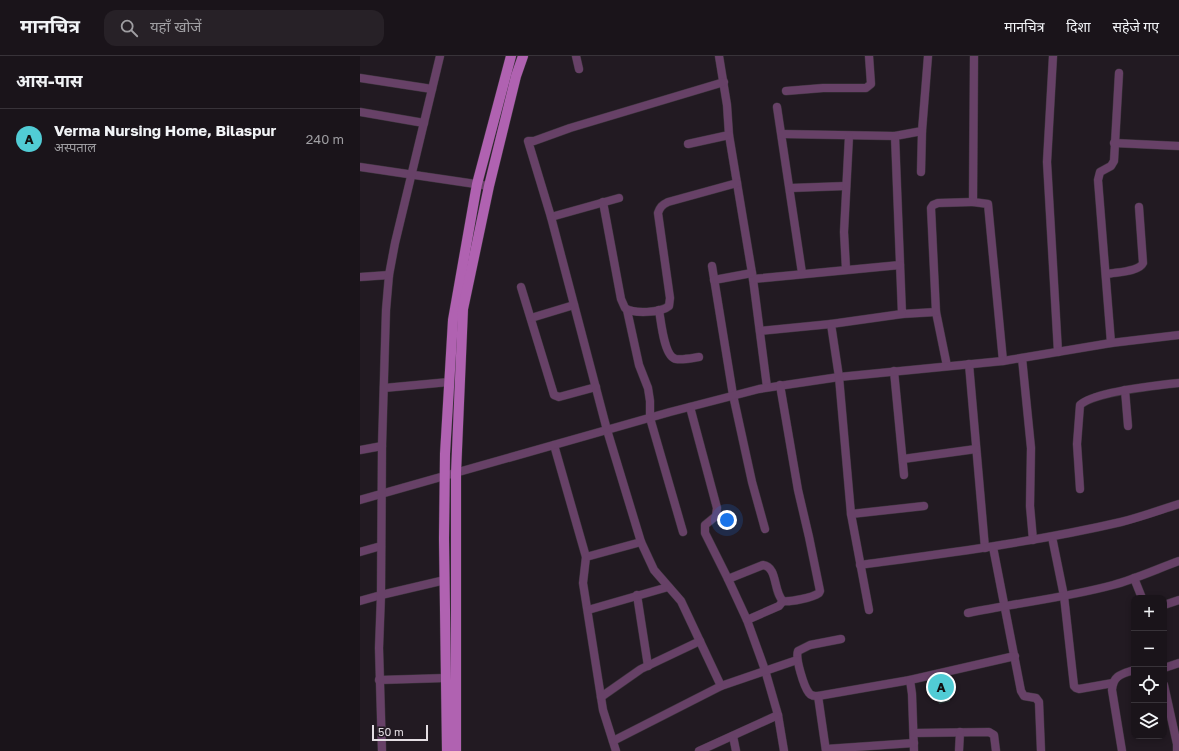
<!DOCTYPE html>
<html lang="hi">
<meta charset="utf-8">
<style>
:root{--surface:#1a141a;--page:#272127;--text:#f1f3f6;--muted:#9f9ea2;--line:#383339;--accent:#51ccd5}
body{margin:0;font-family:"Golos Text","Noto Sans Devanagari",sans-serif;background:var(--page);color:var(--text)}
.controls{position:absolute;right:12px;bottom:12px;display:grid;overflow:hidden;border-radius:8px;box-shadow:0 2px 6px #0003}
.controls button{width:36px;height:36px;display:grid;place-items:center;padding:0;border:0;border-bottom:1px solid var(--line);background:var(--surface);color:var(--text);font:20px sans-serif}
.scale{position:absolute;left:12px;bottom:10px;width:56px;box-sizing:border-box;padding-left:4px;border:2px solid #e4dee3;border-top:0;font-size:11px;line-height:14px;white-space:nowrap;color:#e4dee3;-webkit-text-stroke:3px #221a22;paint-order:stroke}
.you{position:absolute;left:367px;top:464px;width:14px;height:14px;margin:-10px;border:3px solid #fff;border-radius:50%;background:#1a73e8;box-shadow:0 0 0 6px #1a73e833}
.badge{display:grid;place-items:center;width:26px;height:26px;border-radius:50%;background:var(--accent);color:#111;font-size:13px;font-weight:700}
.pin{position:absolute;translate:-50% -50%;border:2px solid #fff;box-shadow:0 1px 4px #0006}
.list{margin:0;padding:0;list-style:none}
h2{display:flex;justify-content:space-between;align-items:center;height:52px;margin:0;padding:0 16px;font-size:17px}
h2 small{font-size:13px;font-weight:400;color:var(--muted)}
.list li{display:grid;grid-template-columns:26px 1fr auto;gap:12px;align-items:center;box-sizing:border-box;height:60px;padding:0 16px;border-top:1px solid var(--line)}
.list b{display:block;font-size:15px;white-space:nowrap}
.list p{margin:0;font-size:13px;white-space:nowrap;color:var(--muted)}
.list em{font-size:13px;font-style:normal;color:var(--muted)}
.icon{flex:none;width:22px;height:22px;fill:none;stroke:currentColor;stroke-width:2;stroke-linecap:round;stroke-linejoin:round}
.map{position:relative;flex:none;width:819px;height:695px;overflow:hidden}
header{display:flex;align-items:center;gap:24px;box-sizing:border-box;height:56px;padding:0 20px;background:var(--surface);border-bottom:1px solid var(--line)}
header strong{font-size:19px}
nav{display:flex;gap:22px;margin-inline-start:auto;font-size:14px}
.search{width:280px;height:36px;background:var(--page);display:flex;align-items:center;gap:10px;box-sizing:border-box;padding:0 14px;border-radius:12px;color:var(--muted);font-size:15px}
main{display:flex}
aside{flex:1;background:var(--surface)}
.map>svg:first-child{display:block}
</style>
<header>
<strong>मानचित्र</strong>
<div class="search"><svg class="icon" aria-label="search" viewBox="0 0 24 24"><circle cx="10" cy="10" r="6"/><path d="M15 15l6 6"/></svg>यहाँ खोजें</div>
<nav><a>मानचित्र</a><a>दिशा</a><a>सहेजे गए</a></nav>
</header>
<main>
<aside>
<h2>आस-पास<small></small></h2>
<ul class="list">
<li><span class="badge">A</span><div><b>Verma Nursing Home, Bilaspur</b><p>अस्पताल</p></div><em>240 m</em></li>
</ul>
</aside>
<div class="map">
<svg width="819" height="695" viewBox="0 0 819 695">
<rect width="100%" height="100%" fill="#221a22"/>
<!-- building -->
<polygon fill="#324041" points="584,623 590,645 579,648 573,626"/>
<g fill="none" stroke-linecap="round" stroke-linejoin="round">
<!-- minor casing -->
<g stroke="#3d353d" stroke-width="9">
<g id="minor">
<polyline points="216,0 219,13"/>
<polyline points="359,0 367,49 369,79 393,223 407,331"/>
<polyline points="568,0 562,75 535,80 542,258 576,256 587,310"/>
<polyline points="614,0 613,146 628,148 643,305"/>
<polyline points="693,0 687,106 698,296"/>
<polyline points="0,22 72,33"/>
<polyline points="426,35 463,32 506,32 511,28 509,0"/>
<polyline points="417,51 442,217"/>
<polyline points="0,56 64,67"/>
<polyline points="422,78 535,80"/>
<polyline points="754,87 819,90"/>
<polyline points="328,88 369,79"/>
<polyline points="0,111 129,130"/>
<polyline points="561,116 562,75"/>
<polyline points="430,132 486,130"/>
<path d="M243,146L261,243L265,252C273,258 301,257 309,250L310,242L298,157C300,151 302,149 308,146L377,127"/>
<polyline points="191,161 259,142"/>
<polyline points="352,210 373,339 392,426 405,473"/>
<polyline points="486,213 484,176 489,80"/>
<path d="M747,218C756,216 779,216 783,207L779,151"/>
<polyline points="0,221 29,219"/>
<polyline points="393,223 540,209"/>
<polyline points="354,224 392,217"/>
<polyline points="161,231 194,339 199,341 236,331"/>
<polyline points="267,254 279,309 288,332 290,345 290,362 323,476"/>
<path d="M299,254C301,265 304,301 316,303C323,304 332,302 339,301"/>
<polyline points="576,256 571,152 573,149 578,147 613,146"/>
<polyline points="171,262 214,249"/>
<polyline points="400,275 471,268"/>
<polyline points="751,287 738,124 740,116 751,110 754,105 759,17"/>
<polyline points="662,302 671,392 670,450 673,484"/>
<polyline points="609,308 625,492"/>
<polyline points="534,315 544,419"/>
<polyline points="24,332 89,326"/>
<polyline points="765,334 768,370"/>
<polyline points="330,351 357,452 356,460 345,469 345,477 368,523 387,564 405,614 418,659 424,695"/>
<polyline points="194,389 226,501 223,527 243,654 256,695"/>
<polyline points="0,394 22,390"/>
<polyline points="543,403 616,393"/>
<path d="M720,433L717,388L720,349C734,336 799,329 819,327"/>
<polyline points="0,444 310,356 399,333 479,321 643,305 751,287 819,279"/>
<polyline points="491,458 564,450"/>
<polyline points="692,481 704,540 714,630 716,632 719,633 753,627"/>
<polyline points="633,491 661,635 664,640 676,642 679,646 681,695"/>
<polyline points="0,496 21,490"/>
<polyline points="226,501 281,486"/>
<path d="M500,509C588,497 675,486 761,466C781,461 800,454 819,448"/>
<polyline points="774,522 782,542"/>
<path d="M368,523L403,509C418,511 413,536 423,545C430,546 452,542 459,537L460,535L449,481L438,434L420,329"/>
<polyline points="277,539 288,610"/>
<polyline points="0,545 21,539 85,524"/>
<polyline points="804,549 819,544"/>
<polyline points="228,554 308,531"/>
<polyline points="509,554 491,458 479,321 471,268 542,258"/>
<path d="M608,557C656,547 705,542 753,529C775,523 797,513 819,505"/>
<polyline points="387,564 419,550 423,545"/>
<path d="M481,583L450,589L438,595C435,602 444,631 449,637C451,640 454,640 458,640L550,624L655,600"/>
<polyline points="804,612 819,607"/>
<polyline points="19,624 86,622"/>
<polyline points="550,624 552,638 554,695"/>
<polyline points="804,629 817,688 817,695"/>
<polyline points="361,630 321,545 294,514 281,486 247,374 191,161 168,85 174,85 210,72 364,26"/>
<polyline points="458,640 466,695"/>
<polyline points="241,641 281,613 340,585"/>
<polyline points="554,677 629,676 634,679 636,695"/>
<polyline points="373,680 376,695"/>
<polyline points="253,685 361,630 437,604"/>
<polyline points="466,693 554,687"/>
<polyline points="22,695 19,592 21,539 22,390 26,254 29,219 35,187 80,0"/>
<polyline points="339,695 418,659"/>
<polyline points="599,695 600,676"/>
<path d="M762,695L752,634C753,619 762,618 774,614"/>
</g>
</g>
<!-- major casing -->
<g stroke="#3d353d" stroke-width="11">
<g id="major">
<polyline points="87,695 84,483 85,398 93,264 117,128 151,0"/>
<polyline points="96,695 96,417 103,253 129,130 156,20 163,0"/>
</g>
</g>
<!-- minor -->
<use href="#minor" stroke="#674167" stroke-width="8"/>
<!-- major -->
<use href="#major" stroke="#b062b1" stroke-width="10"/>
</g>
</svg>
<div class="controls">
<button>+</button>
<button>−</button>
<button><svg class="icon" aria-label="locate" viewBox="0 0 24 24"><circle cx="12" cy="12" r="6"/><path d="M12 2v4M12 18v4M2 12h4M18 12h4"/></svg></button>
<button><svg class="icon" aria-label="layers" viewBox="0 0 24 24"><path d="M12 4l9 5-9 5-9-5zM3 14l9 5 9-5"/></svg></button>
</div>
<div class="scale">50 m</div>
<div class="you"></div>
<div class="pin badge" style="left:581px;top:631px">A</div>
</div>
</main>
